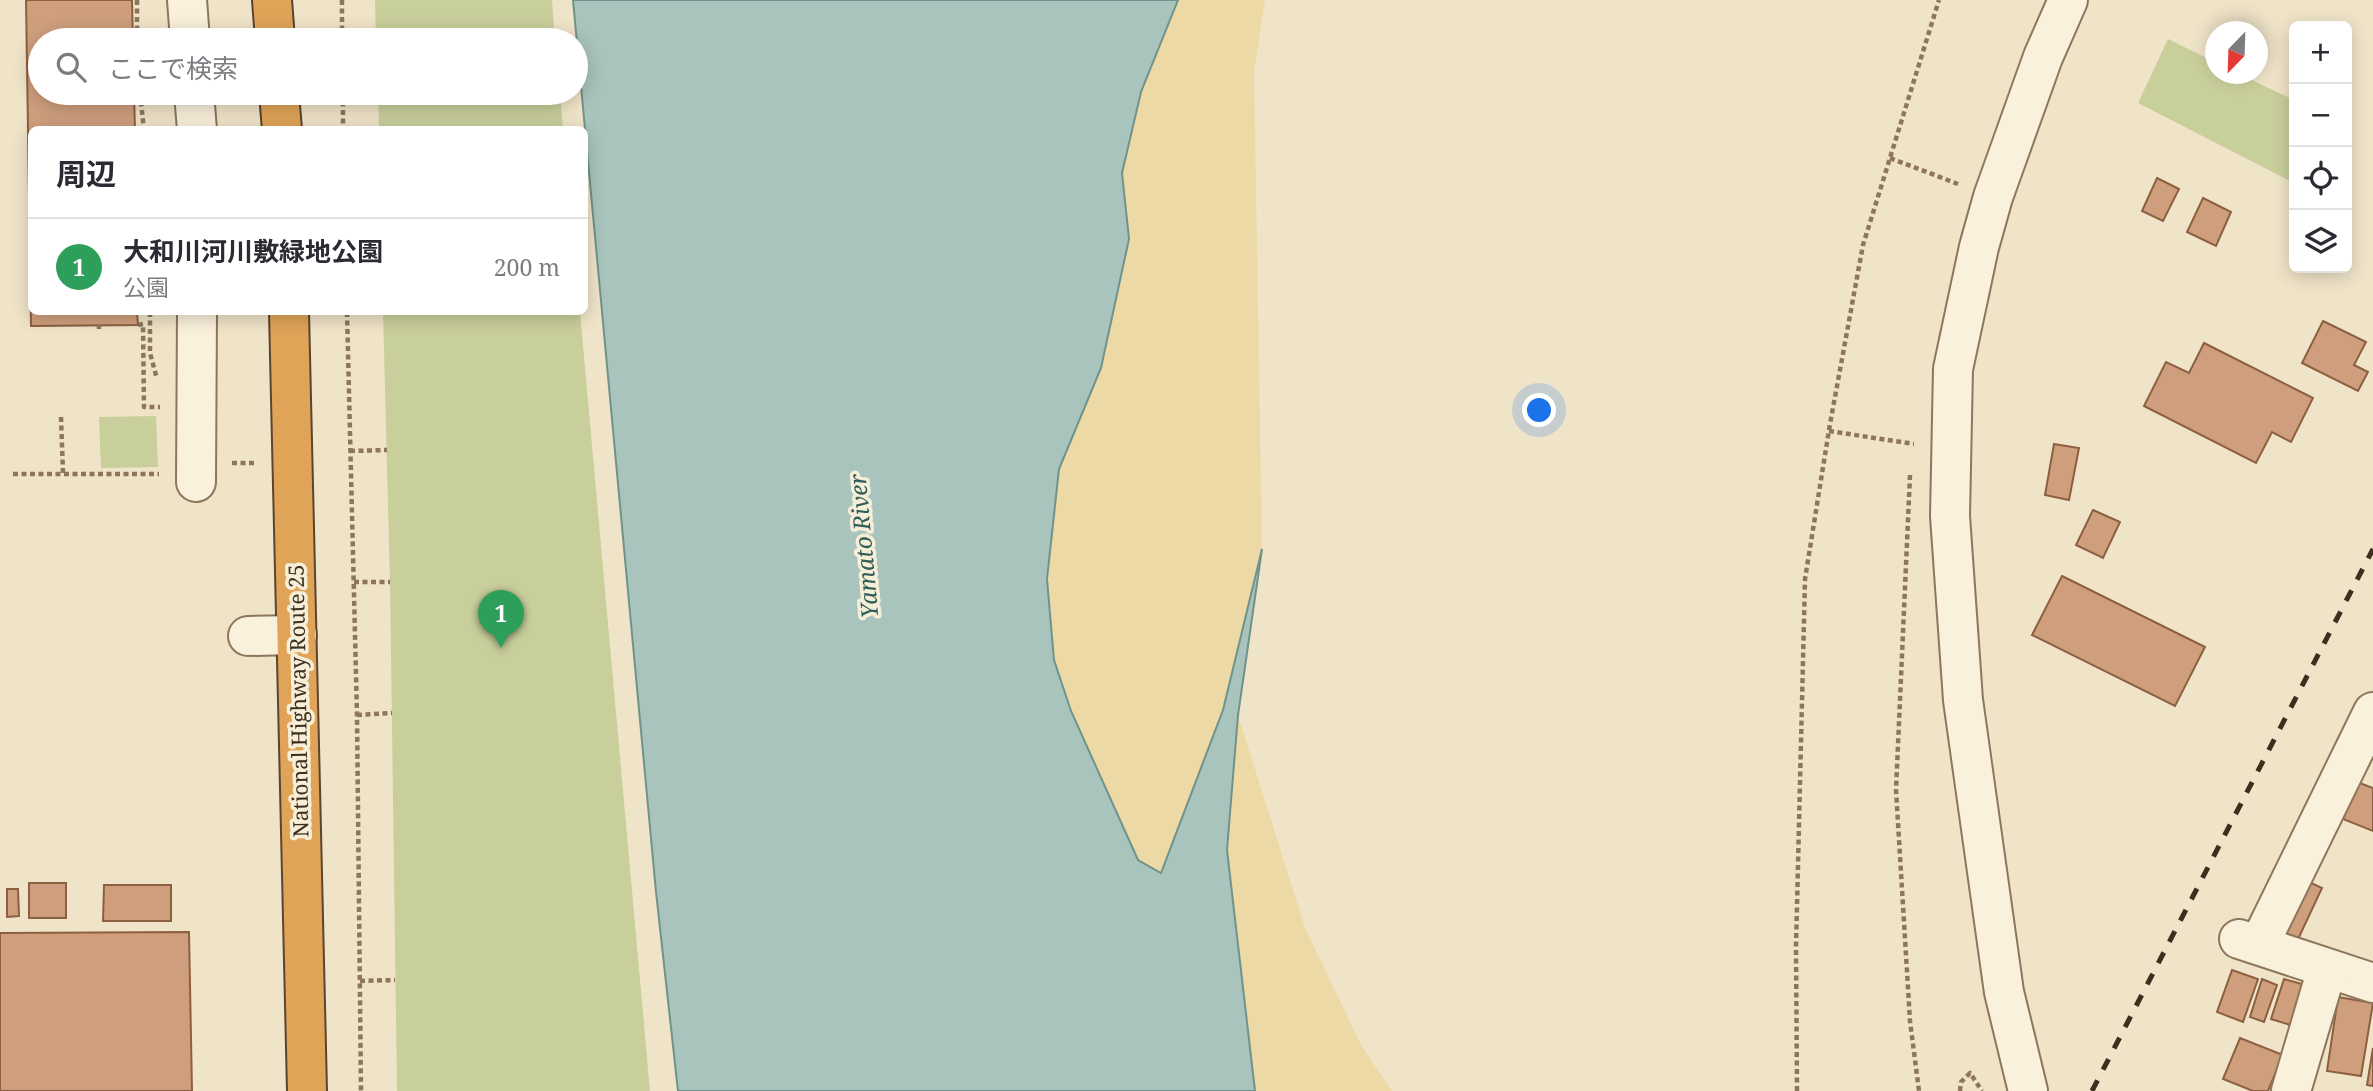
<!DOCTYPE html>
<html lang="ja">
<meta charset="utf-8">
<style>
:root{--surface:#fff;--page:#f7f7f7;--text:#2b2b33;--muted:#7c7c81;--line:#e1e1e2;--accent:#d93025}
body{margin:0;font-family:"Noto Serif","Noto Sans JP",serif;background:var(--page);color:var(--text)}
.controls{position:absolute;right:21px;top:21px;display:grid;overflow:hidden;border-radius:10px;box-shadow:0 4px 18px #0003}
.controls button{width:63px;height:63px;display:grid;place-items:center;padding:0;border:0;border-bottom:2px solid var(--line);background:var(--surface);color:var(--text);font:35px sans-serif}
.compass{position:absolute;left:2205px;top:21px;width:63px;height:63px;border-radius:50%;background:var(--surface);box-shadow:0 4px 18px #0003;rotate:203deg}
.you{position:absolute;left:1540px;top:411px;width:24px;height:24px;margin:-18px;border:5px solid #fff;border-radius:50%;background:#1a73e8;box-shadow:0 0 0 10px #1a73e833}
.badge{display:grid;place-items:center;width:46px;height:46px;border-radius:50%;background:var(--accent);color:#fff;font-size:23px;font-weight:700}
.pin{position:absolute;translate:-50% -58px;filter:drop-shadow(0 2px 4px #0008)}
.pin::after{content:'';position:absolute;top:37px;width:24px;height:21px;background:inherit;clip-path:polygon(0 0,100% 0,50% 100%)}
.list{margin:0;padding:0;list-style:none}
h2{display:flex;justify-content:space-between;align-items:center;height:91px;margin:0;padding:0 28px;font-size:30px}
h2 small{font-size:23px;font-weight:400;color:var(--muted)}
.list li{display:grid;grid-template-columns:46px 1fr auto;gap:21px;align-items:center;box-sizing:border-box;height:98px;padding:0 28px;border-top:2px solid var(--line)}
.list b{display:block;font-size:26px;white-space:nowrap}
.list p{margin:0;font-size:23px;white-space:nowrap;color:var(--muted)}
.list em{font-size:23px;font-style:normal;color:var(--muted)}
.icon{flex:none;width:38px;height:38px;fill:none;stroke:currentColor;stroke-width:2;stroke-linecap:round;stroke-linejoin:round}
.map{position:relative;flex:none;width:2373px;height:1091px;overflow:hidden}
.search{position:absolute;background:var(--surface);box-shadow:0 4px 18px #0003;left:28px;top:28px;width:560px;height:77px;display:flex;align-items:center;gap:18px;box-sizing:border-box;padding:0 24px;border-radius:38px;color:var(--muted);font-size:26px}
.panel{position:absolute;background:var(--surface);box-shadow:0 4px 18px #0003;left:28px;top:126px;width:560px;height:189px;border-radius:10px}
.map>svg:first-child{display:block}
</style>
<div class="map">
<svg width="2373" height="1091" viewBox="0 0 2373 1091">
<rect width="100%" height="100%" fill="#f0e4c8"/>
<!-- green -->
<g fill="#c9cf9b">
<polygon points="375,0 552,0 555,40 376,40"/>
<polygon points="2168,39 2215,62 2216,74 2239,74 2294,100 2294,183 2138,103"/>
<polygon points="378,93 560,93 563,129 379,129"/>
<polygon points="383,312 580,312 650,1091 397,1091 390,582"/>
<polygon points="156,416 158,467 101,468 99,417"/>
</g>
<!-- sand -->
<g fill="#ecd9a5">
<polygon points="1178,0 1265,0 1254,71 1262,549 1223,710 1161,873 1138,860 1071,711 1054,659 1047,579 1059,469 1101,368 1129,239 1122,173 1141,92"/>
<polygon points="1238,715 1305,928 1362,1047 1392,1091 1255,1091 1227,850"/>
</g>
<!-- water -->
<polygon fill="#a9c4bc" stroke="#6f938a" stroke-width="2" points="573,0 1178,0 1141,92 1122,173 1129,239 1101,368 1059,469 1047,579 1054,660 1071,711 1138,860 1161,873 1223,710 1262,549 1238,715 1227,850 1255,1091 678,1091 656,892"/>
<!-- building -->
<g fill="#cf9f7d" stroke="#8d5f41" stroke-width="2">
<polygon points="26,0 132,0 133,40 40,40 40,93 134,93 135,130 32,130 32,312 137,312 138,325 31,326"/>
<polygon points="2157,178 2179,189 2163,221 2142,211"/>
<polygon points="2203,198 2231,212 2216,246 2187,232"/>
<polygon points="2323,321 2366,342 2354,365 2368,372 2358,391 2302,363"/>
<polygon points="2204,343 2313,398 2291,442 2272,432 2256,463 2144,406 2166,362 2189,373"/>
<polygon points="2054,444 2079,448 2069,500 2045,495"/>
<polygon points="2093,510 2120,522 2103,558 2076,545"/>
<polygon points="2062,576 2205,647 2175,706 2032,635"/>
<polygon points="2357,782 2373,788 2373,831 2343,819"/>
<polygon points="2300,878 2322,888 2293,950 2271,939"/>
<rect x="29" y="883" width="37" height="35"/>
<polygon points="104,885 171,885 171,921 103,921"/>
<polygon points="7,889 18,889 19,916 7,917"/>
<polygon points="189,932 192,1091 0,1091 0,933"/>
<polygon points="2232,970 2258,979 2243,1022 2217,1012"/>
<polygon points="2262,979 2277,985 2264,1022 2250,1017"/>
<polygon points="2284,979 2312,987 2300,1028 2271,1019"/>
<polygon points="2338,997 2373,1003 2361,1076 2327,1071"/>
<polygon points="2240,1038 2283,1055 2268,1091 2253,1091 2223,1079"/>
<polygon points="2373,1048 2373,1086 2367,1085"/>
</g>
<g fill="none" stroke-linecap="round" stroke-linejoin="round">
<!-- minor casing -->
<g stroke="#8d765c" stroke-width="42">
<g id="minor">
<polyline points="187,0 190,40"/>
<polyline points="194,93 197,130"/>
<polyline points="196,482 197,312"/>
<polyline points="248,636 297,635"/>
<polyline points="2239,939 2373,983"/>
<polyline points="2259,945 2373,712"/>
<polyline points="2028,1091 2004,992 1963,700 1950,516 1953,369 1979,247 1993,197 2043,57 2068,0"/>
<polyline points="2291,1091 2327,969"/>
</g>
</g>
<!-- highway casing -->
<g stroke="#5b4430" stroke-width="42">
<g id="highway">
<polyline points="272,0 275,40"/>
<polyline points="279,93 282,130"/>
<polyline points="289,312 307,1091"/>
</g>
</g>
<!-- path -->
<g stroke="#8d765c" stroke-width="4.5" stroke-dasharray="5 3.5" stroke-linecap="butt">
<polyline points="137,0 137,40"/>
<polyline points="342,0 342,40"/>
<polyline points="140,93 144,130"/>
<polyline points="343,93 343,130"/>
<polyline points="1890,158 1958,184"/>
<polyline points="150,312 150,353 157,379"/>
<polyline points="347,312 357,715 361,1091"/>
<polyline points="138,325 143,324 144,407 160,407"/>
<polyline points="99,329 99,325"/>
<polyline points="61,417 63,473"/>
<polyline points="1829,431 1914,444"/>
<polyline points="350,451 387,450"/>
<polyline points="232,463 255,463"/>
<polyline points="13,474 159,474"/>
<polyline points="1910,475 1896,790 1910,1021 1919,1091"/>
<polyline points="354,582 390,582"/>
<polyline points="357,715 392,713"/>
<polyline points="360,981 395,980"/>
<polyline points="1797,1091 1796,947 1805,579 1830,424 1863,245 1939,0"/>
<polyline points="1960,1091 1961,1082 1970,1073 1982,1091"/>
</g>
<!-- minor -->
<use href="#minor" stroke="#faf1dc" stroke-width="38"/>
<!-- highway -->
<use href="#highway" stroke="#e0a458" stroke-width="38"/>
<!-- rail -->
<polyline stroke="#3d2e20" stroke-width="5" stroke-dasharray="12 12" stroke-linecap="butt" points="2092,1091 2373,549"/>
</g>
<g text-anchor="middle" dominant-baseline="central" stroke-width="7" stroke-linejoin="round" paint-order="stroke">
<!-- street labels -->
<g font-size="21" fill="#3d2e20" stroke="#f7eed8">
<text transform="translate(298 701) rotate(-91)">National Highway Route 25</text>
</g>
<!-- water labels -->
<g font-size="23" font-style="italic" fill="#2f5d5a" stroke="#f7eed8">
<text transform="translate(863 546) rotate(-95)">Yamato River</text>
</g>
</g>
</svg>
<div class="controls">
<button>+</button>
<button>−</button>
<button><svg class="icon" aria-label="locate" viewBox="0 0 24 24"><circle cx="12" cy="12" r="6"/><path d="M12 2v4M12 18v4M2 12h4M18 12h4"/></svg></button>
<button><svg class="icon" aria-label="layers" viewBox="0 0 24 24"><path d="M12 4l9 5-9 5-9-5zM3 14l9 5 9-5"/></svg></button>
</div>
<svg class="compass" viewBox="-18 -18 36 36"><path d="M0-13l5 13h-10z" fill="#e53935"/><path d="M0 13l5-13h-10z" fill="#7c7c81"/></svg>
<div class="you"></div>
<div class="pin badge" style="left:501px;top:648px;background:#2e9e5b">1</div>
<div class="search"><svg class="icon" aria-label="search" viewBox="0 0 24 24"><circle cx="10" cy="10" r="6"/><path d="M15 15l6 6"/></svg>ここで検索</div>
<section class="panel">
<h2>周辺<small></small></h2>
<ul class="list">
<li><span class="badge" style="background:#2e9e5b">1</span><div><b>大和川河川敷緑地公園</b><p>公園</p></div><em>200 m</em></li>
</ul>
</section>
</div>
